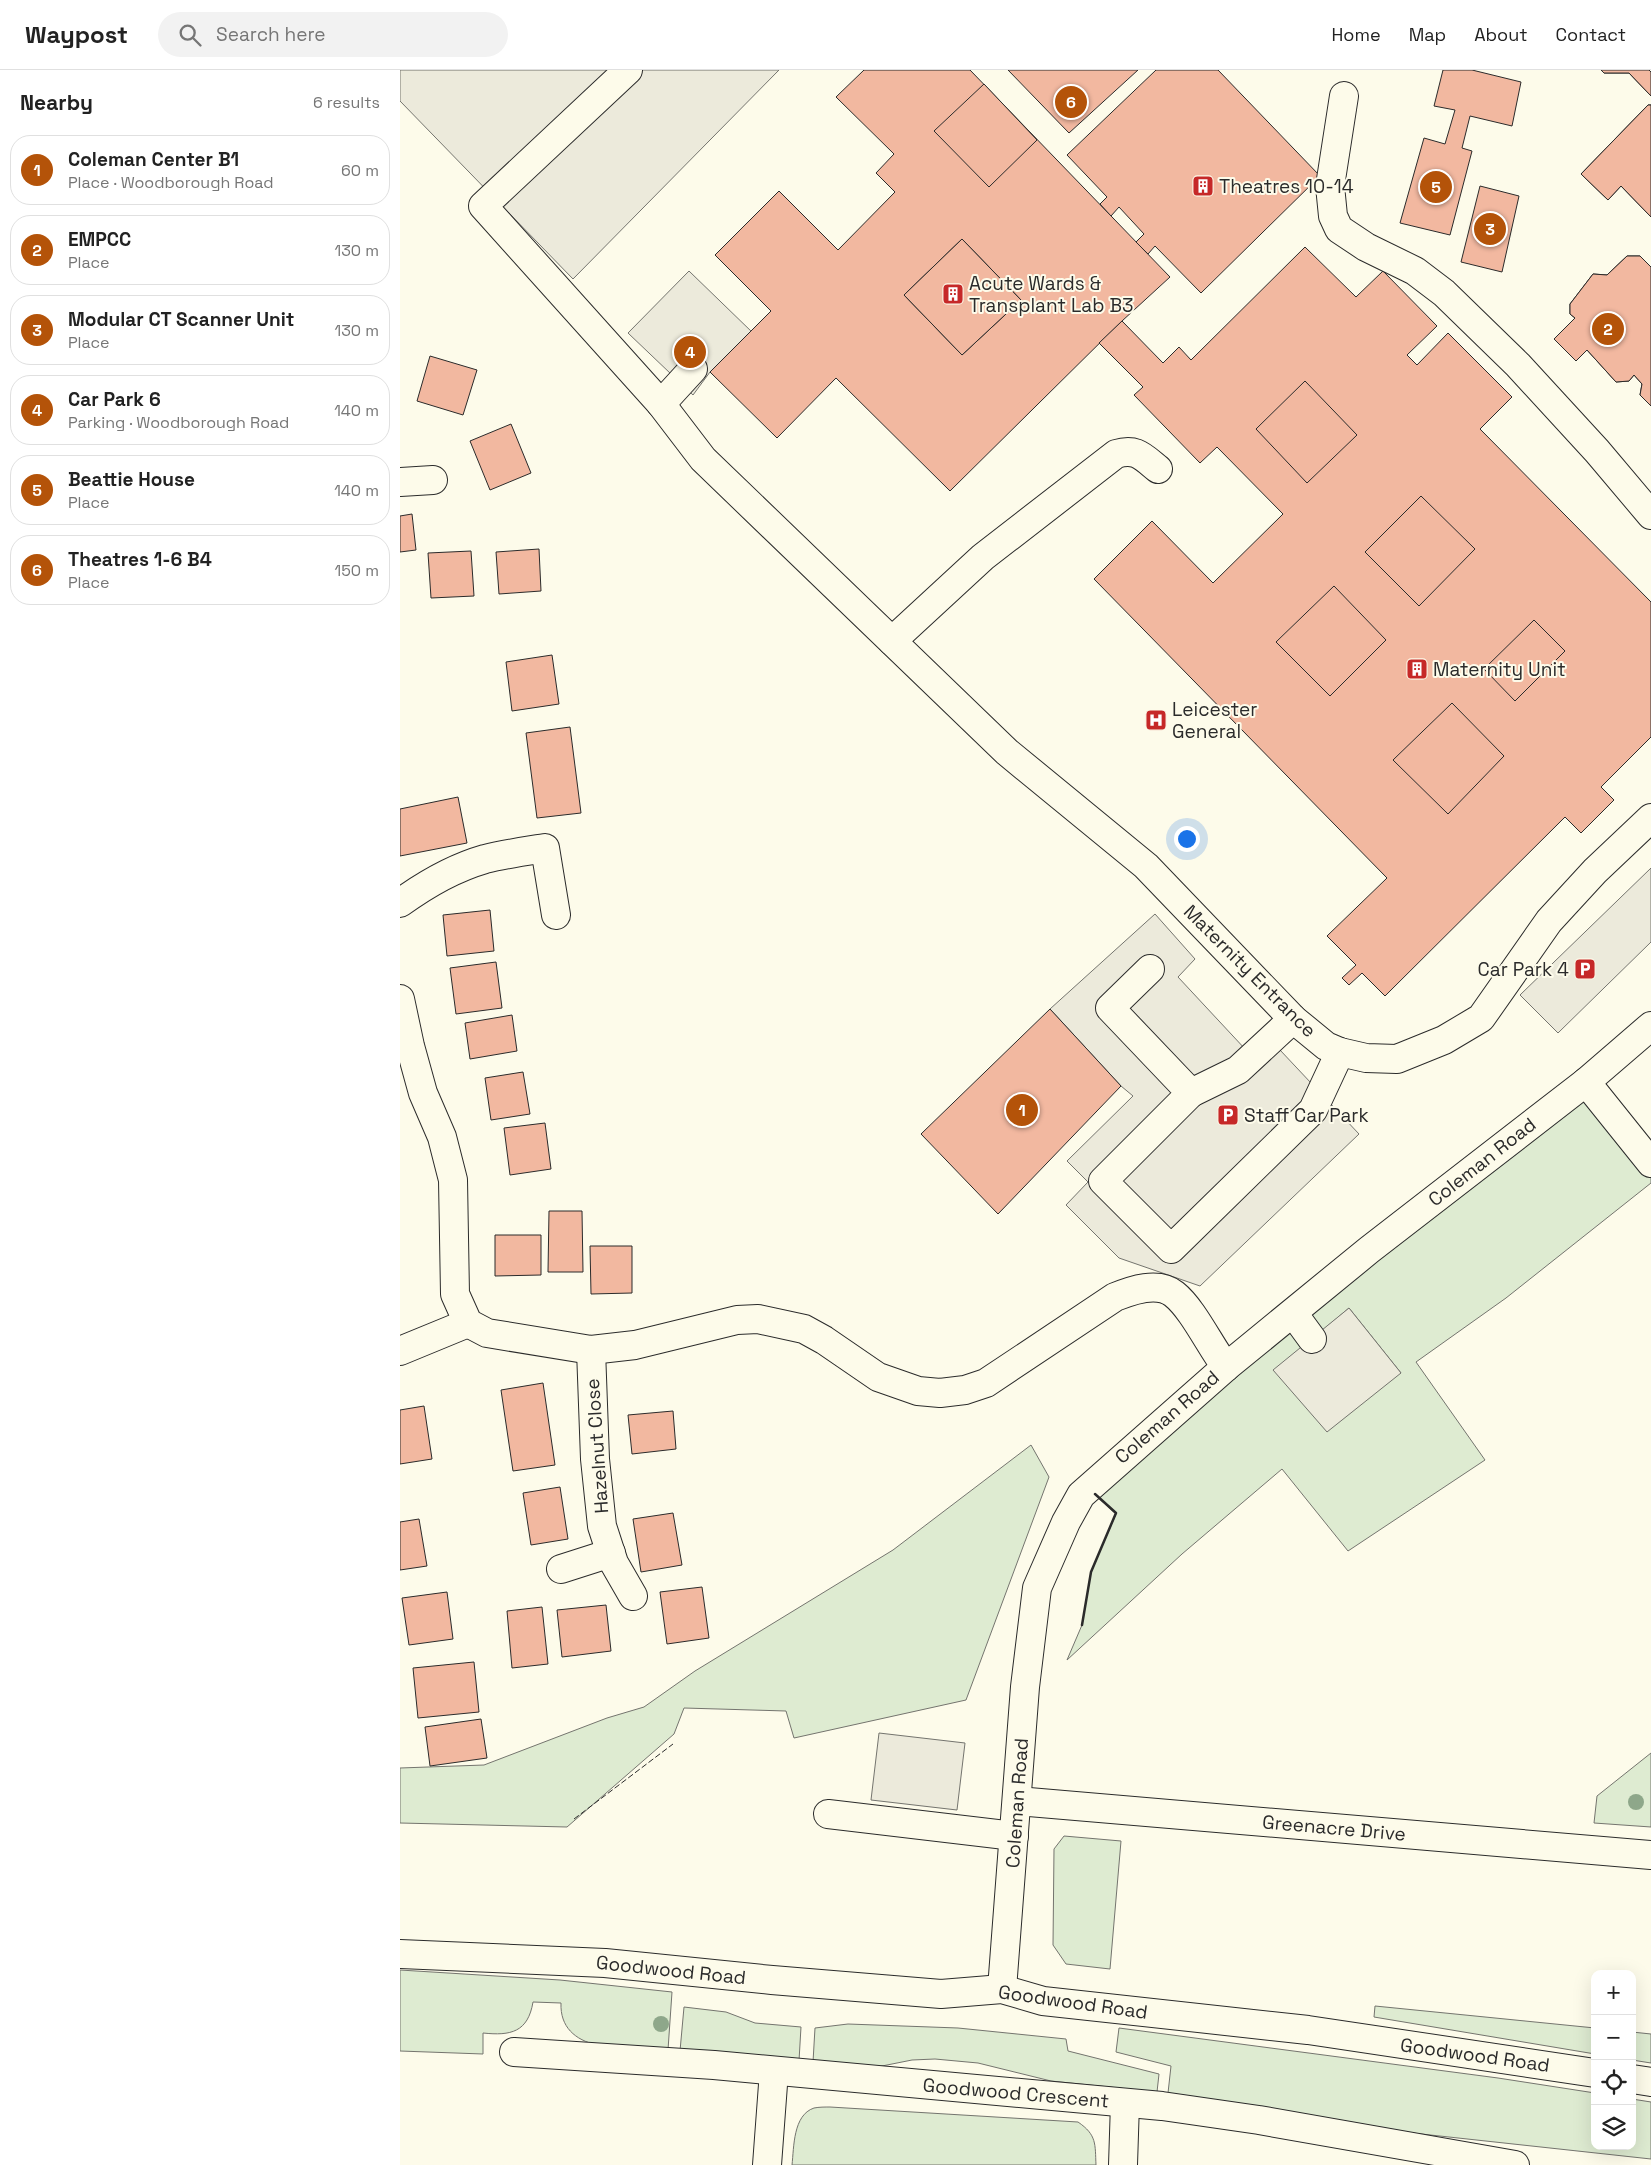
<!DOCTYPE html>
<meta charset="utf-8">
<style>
:root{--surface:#fff;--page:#f2f2f2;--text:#222;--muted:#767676;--line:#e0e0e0;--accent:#b45309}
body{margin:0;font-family:"Space Grotesk",sans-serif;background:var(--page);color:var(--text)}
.controls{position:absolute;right:15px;bottom:15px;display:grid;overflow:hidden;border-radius:10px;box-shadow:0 5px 20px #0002}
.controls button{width:45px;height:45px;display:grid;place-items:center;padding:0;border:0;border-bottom:1px solid var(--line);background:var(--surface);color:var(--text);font:25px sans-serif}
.you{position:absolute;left:786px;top:768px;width:18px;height:18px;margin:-12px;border:4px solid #fff;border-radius:50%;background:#1a73e8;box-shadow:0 0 0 8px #1a73e833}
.badge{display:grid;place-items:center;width:32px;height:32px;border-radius:50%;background:var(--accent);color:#fff;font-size:16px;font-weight:700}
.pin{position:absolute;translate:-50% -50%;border:2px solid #fff;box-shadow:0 1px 5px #0006}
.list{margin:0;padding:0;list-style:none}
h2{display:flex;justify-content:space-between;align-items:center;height:65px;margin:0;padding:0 20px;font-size:21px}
h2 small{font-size:16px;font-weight:400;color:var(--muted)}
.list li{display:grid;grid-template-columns:32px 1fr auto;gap:15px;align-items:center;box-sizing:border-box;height:70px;margin:0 10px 10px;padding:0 10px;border:1px solid var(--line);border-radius:20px}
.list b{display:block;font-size:19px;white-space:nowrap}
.list p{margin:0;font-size:16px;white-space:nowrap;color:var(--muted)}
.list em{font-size:16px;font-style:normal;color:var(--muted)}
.icon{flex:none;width:28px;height:28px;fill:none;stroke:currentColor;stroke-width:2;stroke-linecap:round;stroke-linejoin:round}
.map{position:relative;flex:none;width:1251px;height:2095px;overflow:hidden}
header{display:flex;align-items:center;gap:30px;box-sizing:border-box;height:70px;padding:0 25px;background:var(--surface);border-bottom:1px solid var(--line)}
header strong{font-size:24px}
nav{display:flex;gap:28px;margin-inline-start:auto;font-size:18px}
.search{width:350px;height:45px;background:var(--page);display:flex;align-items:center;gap:12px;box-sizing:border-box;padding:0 18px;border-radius:28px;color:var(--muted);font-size:19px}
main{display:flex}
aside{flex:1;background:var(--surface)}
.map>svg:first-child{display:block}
</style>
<header>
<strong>Waypost</strong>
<div class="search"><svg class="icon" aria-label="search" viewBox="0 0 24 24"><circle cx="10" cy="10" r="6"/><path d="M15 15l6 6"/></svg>Search here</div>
<nav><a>Home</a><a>Map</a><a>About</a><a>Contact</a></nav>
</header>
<main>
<aside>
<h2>Nearby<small>6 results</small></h2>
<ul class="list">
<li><span class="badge">1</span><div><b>Coleman Center B1</b><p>Place · Woodborough Road</p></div><em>60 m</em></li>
<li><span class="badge">2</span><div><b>EMPCC</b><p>Place</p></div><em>130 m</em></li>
<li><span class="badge">3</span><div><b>Modular CT Scanner Unit</b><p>Place</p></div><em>130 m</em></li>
<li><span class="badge">4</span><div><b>Car Park 6</b><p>Parking · Woodborough Road</p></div><em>140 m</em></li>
<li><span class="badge">5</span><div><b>Beattie House</b><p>Place</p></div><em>140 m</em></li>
<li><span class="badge">6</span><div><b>Theatres 1-6 B4</b><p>Place</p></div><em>150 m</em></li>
</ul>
</aside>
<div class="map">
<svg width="1251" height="2095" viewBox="0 0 1251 2095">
<rect width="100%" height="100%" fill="#fdfbea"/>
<!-- green -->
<g fill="#deebd1" stroke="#74746e" fill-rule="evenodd">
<path d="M1186,1012L1251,1093V1113L1106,1228L1016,1292L1085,1390L948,1481L882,1399L782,1484L667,1590L682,1555L691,1502L716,1444L693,1423ZM949,1238L1001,1303L874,1301Z"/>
<polygon points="631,1375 649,1407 566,1630 394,1668 386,1641 284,1638 274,1664 167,1757 0,1753 0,1698 84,1695 207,1648 244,1637 295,1601 493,1480"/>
<polygon points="1251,1683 1251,1757 1194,1753 1197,1726"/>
<polygon points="664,1766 721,1771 710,1899 666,1894 653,1875 654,1779"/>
<path d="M0,1900L160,1910L272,1922L268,1980L197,1975C175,1970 160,1957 161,1933L133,1932C128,1962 111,1966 83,1963V1984L0,1981Z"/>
<polygon points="975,1936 1195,1958 1195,1984 974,1947"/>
<polygon points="284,1937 326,1942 355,1953 401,1957 399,1991 280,1981"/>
<polygon points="448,1954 558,1958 666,1969 668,1981 759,2004 757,2022 651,2011 578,1993 535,1989 512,1990 477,1997 413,1992 415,1958"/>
<polygon points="719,1958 1098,2008 1195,2023 1195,2076 1232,2076 1232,2029 1251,2032 1251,2089 1003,2062 768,2023 771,1996 716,1982"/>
<polygon points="1232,1962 1251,1964 1251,1993 1232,1990"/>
<path d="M430,2037L678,2052C697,2065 695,2074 696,2095H392C394,2077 393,2045 414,2038C419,2037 425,2037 430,2037Z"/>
</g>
<!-- parking -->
<g fill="#eceadb" stroke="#74746e">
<polygon points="0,0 379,0 173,209 0,31"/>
<polygon points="289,201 353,263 310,302 293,325 228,263"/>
<polygon points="1251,798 1251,872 1158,963 1120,925"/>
<polygon points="755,844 795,889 778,907 846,980 864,963 959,1064 800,1216 719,1188 666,1135 688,1112 667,1091 733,1026 721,1016 650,939"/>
<polygon points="949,1238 1001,1303 927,1362 873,1300"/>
<polygon points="479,1663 565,1673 557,1740 471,1730"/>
</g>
<!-- building -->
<g fill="#f2b8a0" stroke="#2b2b2b">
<polygon points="464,0 570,0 770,207 722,251 550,421 436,308 377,368 310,302 371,241 315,185 379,121 438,180 495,122 476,103 494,84 436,27"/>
<polygon points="608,0 738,0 669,63"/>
<polygon points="756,0 818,0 920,106 801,223 755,176 748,184 736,172 744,164 719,137 711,146 700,134 707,127 667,85"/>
<polygon points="1043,0 1072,0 1121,12 1112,56 1070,46 1062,78 1072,81 1050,165 1000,153 1024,68 1045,74 1055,40 1034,36"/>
<polygon points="1201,0 1249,0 1251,2 1251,26 1229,3 1204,3"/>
<polygon points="1201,0 1249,0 1251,2 1251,26 1229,3 1204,3"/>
<polygon points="584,14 637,70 589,117 534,61"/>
<polygon points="1248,35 1251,35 1251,147 1221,116 1208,130 1181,104"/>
<polygon points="1248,35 1251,35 1251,147 1221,116 1208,130 1181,104"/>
<polygon points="1080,116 1119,126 1102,202 1061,192"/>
<polygon points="562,169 621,230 562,285 504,225"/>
<polygon points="562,169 621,230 562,285 504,225"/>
<polygon points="905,177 956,227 983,201 1037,256 1007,285 1017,295 1048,263 1112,327 1080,359 1251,532 1251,667 1201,717 1214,730 1181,763 1165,747 985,926 962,903 949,915 942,908 956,895 927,866 987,808 694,509 752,451 813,513 883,444 817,377 800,393 734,325 743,317 699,273 722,251 763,293 779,277 791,290"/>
<polygon points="1227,186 1240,186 1251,197 1251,336 1240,325 1242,314 1234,305 1229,311 1216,312 1187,280 1176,291 1154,269 1175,248 1170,244 1170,234 1193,204 1207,205"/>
<polygon points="1227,186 1240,186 1251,197 1251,336 1240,325 1242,314 1234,305 1229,311 1216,312 1187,280 1176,291 1154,269 1175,248 1170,244 1170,234 1193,204 1207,205"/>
<polygon points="30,286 77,300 63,345 17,331"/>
<polygon points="905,311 957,365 907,413 856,359"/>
<polygon points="111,354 131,403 90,420 70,371"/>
<polygon points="1021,426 1075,479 1019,536 965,482"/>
<polygon points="12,444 16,480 0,482 0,446"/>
<polygon points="139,479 141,521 99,524 96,482"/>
<polygon points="71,481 74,526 31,528 28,483"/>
<polygon points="934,516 986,570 930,626 876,572"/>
<polygon points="1134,550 1165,581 1115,631 1084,599"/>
<polygon points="152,585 159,634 112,641 106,592"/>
<polygon points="1052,633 1104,686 1048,744 993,690"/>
<polygon points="170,657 181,743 137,748 126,663"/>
<polygon points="58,727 67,773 0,786 0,739"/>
<polygon points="90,840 94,881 47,886 43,845"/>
<polygon points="96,892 102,938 56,944 50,898"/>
<polygon points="650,939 721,1016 598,1144 521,1064"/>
<polygon points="112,945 117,981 70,989 65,953"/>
<polygon points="123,1002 130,1044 91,1050 85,1008"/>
<polygon points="145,1053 151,1099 110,1105 104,1058"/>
<polygon points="149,1141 182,1141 183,1202 148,1202"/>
<polygon points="95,1165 141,1165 141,1205 95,1206"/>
<polygon points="190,1176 232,1176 232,1223 191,1224"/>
<polygon points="143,1313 155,1395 113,1401 101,1320"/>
<polygon points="24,1336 32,1389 0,1394 0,1340"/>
<polygon points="273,1341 276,1379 232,1384 228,1345"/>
<polygon points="160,1417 168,1469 131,1475 123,1423"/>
<polygon points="273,1443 282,1495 241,1502 233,1449"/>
<polygon points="19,1449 27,1496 0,1500 0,1452"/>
<polygon points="302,1517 309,1568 267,1574 260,1522"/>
<polygon points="47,1522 53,1569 9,1575 2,1528"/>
<polygon points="206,1535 211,1581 162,1587 157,1540"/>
<polygon points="142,1537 148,1594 112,1598 107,1541"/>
<polygon points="74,1592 79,1642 18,1648 13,1598"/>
<polygon points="81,1649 87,1688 30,1696 25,1657"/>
</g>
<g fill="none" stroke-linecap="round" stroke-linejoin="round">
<!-- minor casing -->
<g stroke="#2b2b2b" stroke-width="30">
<g id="minor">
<polyline points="228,0 83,136 261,334 303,389 607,682 746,796 893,949 926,976 940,982 966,988 997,989 1044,970 1081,948 1149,851 1195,801 1251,748"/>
<polyline points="944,26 930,116 933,146 939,159 966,177 1015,201 1044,223 1118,295 1197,381 1251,445"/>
<polyline points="261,334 293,299"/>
<polyline points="0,412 33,410"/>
<path d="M492,571L583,487L716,384C736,378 742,386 758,399"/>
<path d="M0,833C26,814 54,798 85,789C105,784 126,781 145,778L156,845"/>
<polyline points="750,899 710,938 791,1023 703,1111 771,1179 913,1040 940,982"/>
<path d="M0,929L10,976L23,1023L42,1067L53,1110L55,1224L68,1253L87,1263L191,1280L235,1275L337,1250L358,1249L404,1259L424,1270L478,1307L518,1321L540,1323L565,1320L586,1313L715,1227C732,1220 758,1211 774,1224C793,1239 810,1276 826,1297"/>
<polyline points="1186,1012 1251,1093"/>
<polyline points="791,1023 838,1000 893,949"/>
<polyline points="893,1243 912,1269"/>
<polyline points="191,1280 195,1389 202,1456 214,1493 233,1526"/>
<polyline points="0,1281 68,1253"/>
<polyline points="161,1499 211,1483"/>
<polyline points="617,1731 1251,1785"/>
<polyline points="428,1744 614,1766"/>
<polyline points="0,1884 205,1893 372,1910 541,1924 602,1919 643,1931 908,1960 1195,2003"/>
<polyline points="602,1919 625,1617 637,1518 666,1452 681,1425 826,1297 969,1180 1186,1012 1251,956"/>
<polyline points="114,1982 314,1995 762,2036 859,2050 1115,2095"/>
<polyline points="1232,2009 1251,2012"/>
<polyline points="367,2095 374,2001"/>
<polyline points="723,2095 725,2033"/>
</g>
</g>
<!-- minor -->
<use href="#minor" stroke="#fdfbea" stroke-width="28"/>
<!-- fence -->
<polyline stroke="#2b2b2b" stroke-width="1" stroke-dasharray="6 2.5" stroke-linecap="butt" points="174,1749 273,1674"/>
<!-- wall -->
<polyline stroke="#2b2b2b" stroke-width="2.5" points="682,1555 691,1502 716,1443 695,1424"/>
</g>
<!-- trees -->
<g fill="#8ea78a">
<circle cx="1236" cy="1732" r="8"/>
<circle cx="261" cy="1954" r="8"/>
</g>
<!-- icons -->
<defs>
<g id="building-square" transform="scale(1.125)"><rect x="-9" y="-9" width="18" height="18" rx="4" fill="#c62828" stroke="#fdfbea"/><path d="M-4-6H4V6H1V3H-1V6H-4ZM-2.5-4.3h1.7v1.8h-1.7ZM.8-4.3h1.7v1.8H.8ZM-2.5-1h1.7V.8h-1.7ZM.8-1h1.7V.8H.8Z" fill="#fff"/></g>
<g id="hospital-square" transform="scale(1.125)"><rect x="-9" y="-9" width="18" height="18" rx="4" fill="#c62828" stroke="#fdfbea"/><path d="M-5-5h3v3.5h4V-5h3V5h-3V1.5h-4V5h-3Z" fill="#fff"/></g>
<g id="parking-square" transform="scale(1.125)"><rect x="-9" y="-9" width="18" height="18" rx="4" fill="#c62828" stroke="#fdfbea"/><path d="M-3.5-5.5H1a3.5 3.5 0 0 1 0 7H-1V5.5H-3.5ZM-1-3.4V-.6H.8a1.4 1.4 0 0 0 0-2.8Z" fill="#fff"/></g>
</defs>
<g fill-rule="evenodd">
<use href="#building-square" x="803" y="116"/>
<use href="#building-square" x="553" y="224"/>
<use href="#building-square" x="1017" y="599"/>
<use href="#hospital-square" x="756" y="650"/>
<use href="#parking-square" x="1185" y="899"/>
<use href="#parking-square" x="828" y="1045"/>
</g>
<g text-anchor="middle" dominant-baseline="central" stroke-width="4" stroke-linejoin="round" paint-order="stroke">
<!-- poi labels -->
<g font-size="19" fill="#2b2b2b" stroke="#fdfbea" text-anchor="start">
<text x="819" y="116">Theatres 10-14</text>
<text x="569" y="213">Acute Wards &amp;<tspan x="569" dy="22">Transplant Lab B3</tspan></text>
<text x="1033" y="599">Maternity Unit</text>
<text x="772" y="639">Leicester<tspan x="772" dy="22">General</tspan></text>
<text x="1169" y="899" text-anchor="end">Car Park 4</text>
<text x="844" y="1045">Staff Car Park</text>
</g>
<!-- street labels -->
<g font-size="19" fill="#2b2b2b" stroke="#fdfbea">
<text transform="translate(850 901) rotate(45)">Maternity Entrance</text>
<text transform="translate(1082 1092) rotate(-38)">Coleman Road</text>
<text transform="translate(767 1347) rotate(-41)">Coleman Road</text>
<text transform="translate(197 1376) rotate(-94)">Hazelnut Close</text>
<text transform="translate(617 1733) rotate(-86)">Coleman Road</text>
<text transform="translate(934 1758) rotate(5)">Greenacre Drive</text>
<text transform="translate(271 1900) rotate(6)">Goodwood Road</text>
<text transform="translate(673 1932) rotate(8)">Goodwood Road</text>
<text transform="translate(1075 1985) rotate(8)">Goodwood Road</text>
<text transform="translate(616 2023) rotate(5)">Goodwood Crescent</text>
</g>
</g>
</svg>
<div class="controls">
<button>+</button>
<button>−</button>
<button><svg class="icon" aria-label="locate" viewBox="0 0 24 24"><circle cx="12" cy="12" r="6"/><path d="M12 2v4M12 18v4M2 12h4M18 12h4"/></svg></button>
<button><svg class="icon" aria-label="layers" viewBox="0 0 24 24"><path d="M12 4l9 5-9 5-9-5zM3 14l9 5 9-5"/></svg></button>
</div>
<div class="you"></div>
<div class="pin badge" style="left:622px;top:1040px">1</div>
<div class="pin badge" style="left:1208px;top:259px">2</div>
<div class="pin badge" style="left:1090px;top:159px">3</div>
<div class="pin badge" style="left:290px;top:282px">4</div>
<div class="pin badge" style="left:1036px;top:117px">5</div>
<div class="pin badge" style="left:671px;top:32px">6</div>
</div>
</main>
